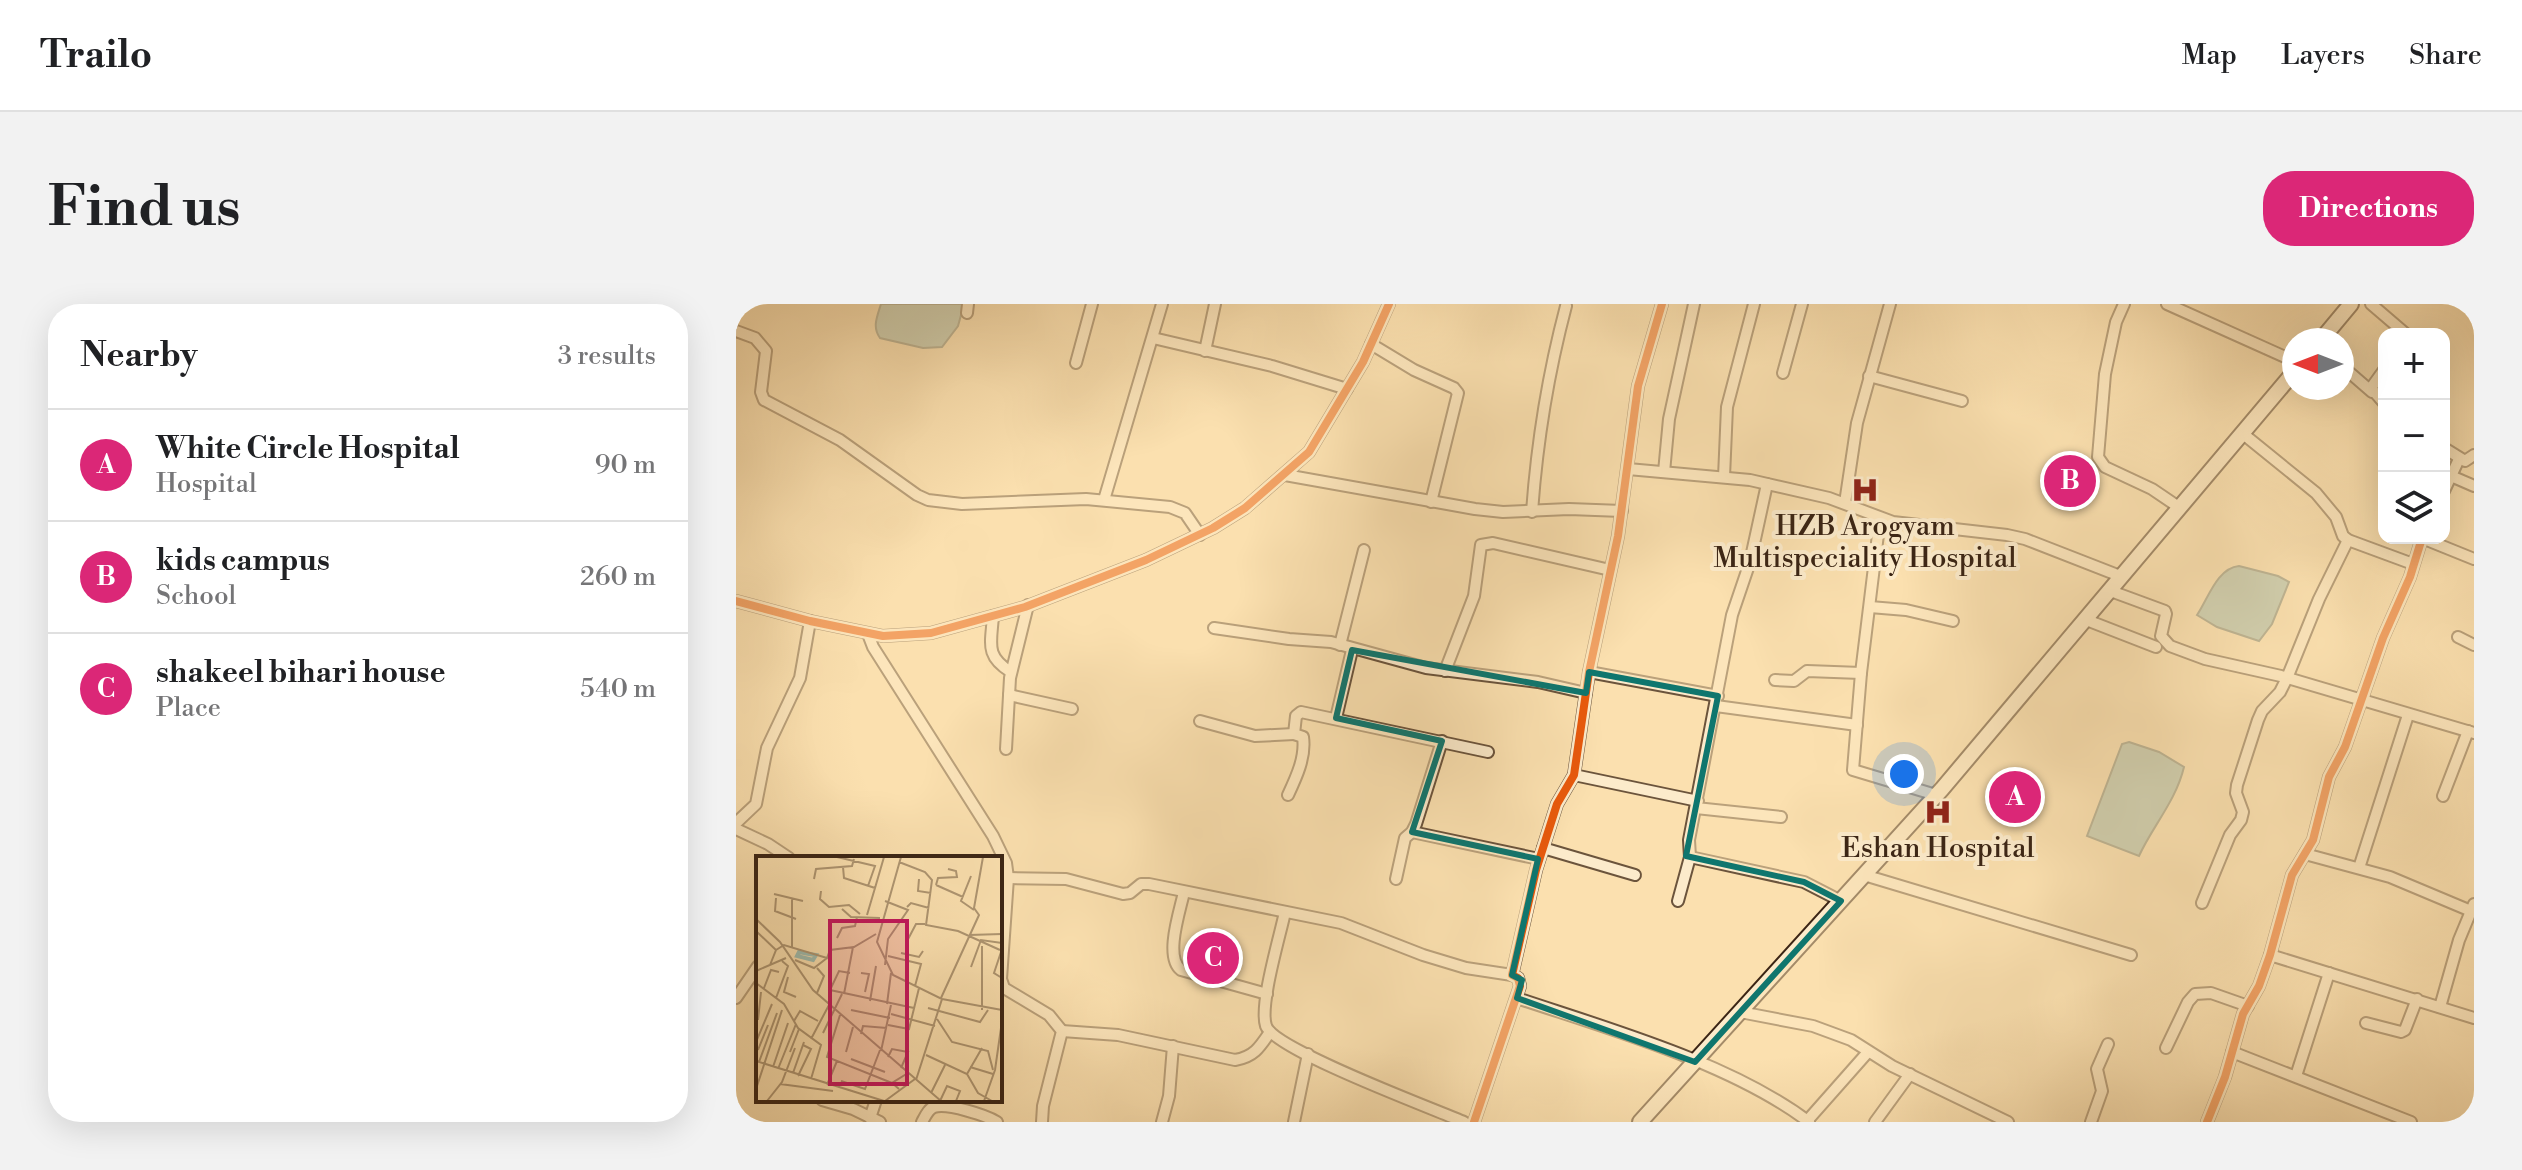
<!DOCTYPE html>
<meta charset="utf-8">
<style>
:root{--surface:#fff;--page:#f2f2f2;--text:#202124;--muted:#757577;--line:#e0e0e0;--accent:#db2777}
body{margin:0;font-family:"Libre Bodoni",serif;background:var(--page);color:var(--text)}
.controls{position:absolute;right:24px;top:24px;display:grid;overflow:hidden;border-radius:16px;box-shadow:0 8px 32px #0002}
.controls button{width:72px;height:72px;display:grid;place-items:center;padding:0;border:0;border-bottom:2px solid var(--line);background:var(--surface);color:var(--text);font:40px sans-serif}
.compass{position:absolute;left:1546px;top:24px;width:72px;height:72px;border-radius:50%;background:var(--surface);box-shadow:0 8px 32px #0002;rotate:270deg}
.you{position:absolute;left:1168px;top:470px;width:28px;height:28px;margin:-20px;border:6px solid #fff;border-radius:50%;background:#1a73e8;box-shadow:0 0 0 12px #1a73e833}
.badge{display:grid;place-items:center;width:52px;height:52px;border-radius:50%;background:var(--accent);color:#fff;font-size:26px;font-weight:700}
.pin{position:absolute;translate:-50% -50%;border:4px solid #fff;box-shadow:0 2px 8px #0006}
.list{margin:0;padding:0;list-style:none}
h2{display:flex;justify-content:space-between;align-items:center;height:104px;margin:0;padding:0 32px;font-size:34px}
h2 small{font-size:26px;font-weight:400;color:var(--muted)}
.list li{display:grid;grid-template-columns:52px 1fr auto;gap:24px;align-items:center;box-sizing:border-box;height:112px;padding:0 32px;border-top:2px solid var(--line)}
.list b{display:block;font-size:30px;white-space:nowrap}
.list p{margin:0;font-size:26px;white-space:nowrap;color:var(--muted)}
.list em{font-size:26px;font-style:normal;color:var(--muted)}
.icon{flex:none;width:44px;height:44px;fill:none;stroke:currentColor;stroke-width:2;stroke-linecap:round;stroke-linejoin:round}
.map{position:relative;flex:none;width:1738px;height:818px;overflow:hidden;border-radius:32px}
header{display:flex;align-items:center;gap:48px;box-sizing:border-box;height:112px;padding:0 40px;background:var(--surface);border-bottom:2px solid var(--line)}
header strong{font-size:38px}
nav{display:flex;gap:44px;margin-inline-start:auto;font-size:28px}
.intro{display:flex;align-items:center;justify-content:space-between;box-sizing:border-box;height:192px;padding:0 48px}
h1{margin:0;font-size:56px}
.button{padding:20px 36px;border-radius:32px;background:var(--accent);color:#fff;font-size:28px;font-weight:700}
main{display:flex;gap:48px;padding:0 48px}
aside{flex:1;background:var(--surface);border-radius:32px;box-shadow:0 8px 32px #0002}
.map>svg:first-child{display:block}
</style>
<header>
<strong>Trailo</strong>
<nav><a>Map</a><a>Layers</a><a>Share</a></nav>
</header>
<div class="intro"><h1>Find us</h1><a class="button">Directions</a></div>
<main>
<aside>
<h2>Nearby<small>3 results</small></h2>
<ul class="list">
<li><span class="badge">A</span><div><b>White Circle Hospital</b><p>Hospital</p></div><em>90 m</em></li>
<li><span class="badge">B</span><div><b>kids campus</b><p>School</p></div><em>260 m</em></li>
<li><span class="badge">C</span><div><b>shakeel bihari house</b><p>Place</p></div><em>540 m</em></li>
</ul>
</aside>
<div class="map">
<svg width="1738" height="818" viewBox="0 0 1738 818">
<rect width="100%" height="100%" fill="#fbe0af"/>
<filter id="stains"><feTurbulence type="fractalNoise" baseFrequency=".0025" numOctaves="4"/><feColorMatrix values="0 0 0 0 .2 0 0 0 0 .09 0 0 0 0 .02 0 0 0 .5 -.17"/></filter>
<radialGradient id="worn" r=".72"><stop offset=".6" stop-color="#630" stop-opacity="0"/><stop offset="1" stop-color="#630" stop-opacity=".3"/></radialGradient>
<!-- water -->
<g fill="#9fbdb0" stroke="#778072" stroke-width="2">
<path d="M145,0H228L222,22L206,43L187,44L144,34C136,23 141,13 145,0Z"/>
<path d="M1503,262L1542,272L1553,278L1536,320L1523,337L1481,323L1461,311C1472,295 1481,264 1503,262Z"/>
<path d="M1393,438L1423,448L1448,463C1440,497 1416,523 1403,552L1351,532L1386,440Z"/>
</g>
<g fill="none" stroke-linecap="round" stroke-linejoin="round">
<!-- minor casing -->
<g stroke="#6b543c" stroke-width="14">
<g id="minor">
<polyline points="1388,0 1380,18 1369,70 1362,153 1369,163 1416,185 1444,204"/>
<polyline points="1431,0 1558,57"/>
<polyline points="1635,0 1670,30"/>
<polyline points="231,9 232,0"/>
<polyline points="0,27 19,34 30,47 25,88 28,96 104,136 181,191 192,196 226,200 350,195 434,203 449,209 464,231"/>
<polyline points="417,34 536,62 611,85"/>
<polyline points="635,40 678,66 718,84 722,89 695,198"/>
<polyline points="469,47 479,0"/>
<polyline points="340,59 356,0"/>
<polyline points="1606,62 1636,88"/>
<polyline points="1648,66 1635,84 1648,99"/>
<polyline points="1047,69 1066,0"/>
<polyline points="1133,72 1226,97"/>
<polyline points="1506,129 1580,189 1600,213 1607,232 1612,236 1677,260"/>
<polyline points="1708,144 1729,157 1738,151"/>
<polyline points="892,165 1014,176 1093,194 1157,218 1271,231 1289,235 1384,272"/>
<polyline points="928,168 933,115 958,0"/>
<polyline points="549,171 739,205 767,208 833,205 886,207"/>
<polyline points="1715,172 1738,182"/>
<polyline points="988,173 991,103 1018,0"/>
<polyline points="1708,187 1723,155"/>
<polyline points="368,196 426,0"/>
<polyline points="1109,199 1121,119 1154,0"/>
<path d="M796,208C801,138 812,70 830,2"/>
<polyline points="1144,214 1125,369 1117,466 1200,491"/>
<polyline points="1686,234 1738,255"/>
<polyline points="1372,286 1429,307 1430,310 1425,332 1434,342 1469,355 1545,372 1738,429"/>
<polyline points="0,297 74,317 147,332 195,329 289,303 410,256 477,224 509,204 573,148 627,58 653,0"/>
<polyline points="1134,303 1170,306 1217,317"/>
<path d="M257,312C255,340 249,352 275,368"/>
<polyline points="1348,315 1420,343"/>
<polyline points="478,324 553,335 595,338 690,364 802,378 850,389"/>
<polyline points="132,330 137,343 257,532 270,559 272,574 265,675 268,684 313,711 326,727 307,802 306,818"/>
<polyline points="1722,333 1738,341"/>
<polyline points="604,341 628,246"/>
<polyline points="709,367 738,292 745,241 757,239 874,266"/>
<polyline points="853,368 982,392"/>
<polyline points="1039,376 1058,377 1071,367 1125,369"/>
<polyline points="273,391 336,405"/>
<polyline points="980,402 1121,421"/>
<polyline points="600,414 616,346"/>
<polyline points="464,417 519,432 558,430"/>
<polyline points="270,445 274,374 292,301"/>
<polyline points="838,471 962,497"/>
<path d="M552,491C560,474 570,453 567,433L558,430L560,412L565,408L752,448"/>
<polyline points="1707,492 1732,427"/>
<polyline points="960,504 1045,513"/>
<polyline points="0,519 20,500 31,444 64,374 74,317"/>
<polyline points="0,525 32,540 53,554"/>
<polyline points="676,528 803,555"/>
<polyline points="807,544 899,571"/>
<polyline points="1569,550 1654,573 1735,607"/>
<polyline points="954,553 1068,578 1105,597"/>
<polyline points="1623,564 1672,411"/>
<polyline points="1128,571 1395,651"/>
<polyline points="272,574 330,575 387,590 394,589 405,580 413,580 605,619 687,651 730,664 776,671"/>
<polyline points="660,575 669,534 676,528 680,520 706,437"/>
<path d="M448,588C444,607 428,653 445,666L531,690"/>
<polyline points="942,597 954,553 953,536 996,311 1014,258 1031,180"/>
<polyline points="1466,599 1494,531 1505,516 1507,508 1500,489 1501,481 1522,416 1526,407 1544,388 1551,374 1583,295 1612,236"/>
<path d="M549,608C544,632 523,701 530,722C539,746 698,805 728,818"/>
<polyline points="1534,651 1738,714"/>
<polyline points="0,694 22,662"/>
<path d="M781,694C873,725 995,759 1073,818"/>
<polyline points="1704,703 1723,636 1738,600"/>
<polyline points="1004,708 1077,722 1115,736 1156,762 1272,818"/>
<polyline points="1630,719 1665,728 1669,726 1681,695"/>
<path d="M326,727L382,731L499,756C518,753 524,743 534,728"/>
<polyline points="1430,744 1452,698 1459,690 1475,689 1512,702"/>
<polyline points="1496,748 1675,818"/>
<polyline points="1560,772 1593,669"/>
<polyline points="86,796 117,805 144,818"/>
<polyline points="134,814 140,796"/>
<polyline points="1071,817 1132,748"/>
<path d="M186,818C189,813 192,805 198,803C212,799 249,811 261,818"/>
<polyline points="426,818 433,792 437,742"/>
<polyline points="558,818 572,750"/>
<polyline points="738,818 784,682 782,674 776,671 800,566 821,500 838,471 853,368 882,232 902,82 926,0"/>
<polyline points="1139,818 1174,770"/>
<polyline points="1355,818 1366,787 1361,765 1372,740"/>
<polyline points="1471,818 1489,773 1507,710 1523,682 1534,651 1556,571 1577,536 1593,473 1609,443 1647,334 1674,273 1686,234"/>
</g>
</g>
<!-- secondary casing -->
<g stroke="#3b2515" stroke-width="18">
<g id="secondary">
<polyline points="1585,36 1615,0"/>
<polyline points="904,818 1206,485 1558,68"/>
</g>
</g>
<!-- minor -->
<use href="#minor" stroke="#fcebcb" stroke-width="10"/>
<!-- secondary -->
<use href="#secondary" stroke="#fcebcb" stroke-width="14"/>
<!-- cycleway casing -->
<g stroke="#fcebcb" stroke-width="13">
<g id="cycleway">
<polyline points="0,297 74,317 147,332 195,329 289,303 410,256 477,224 509,204 573,148 627,58 653,0"/>
<polyline points="738,818 784,682 782,674 776,671 800,566 821,500 838,471 853,368 882,232 902,82 926,0"/>
<polyline points="1471,818 1489,773 1507,710 1523,682 1534,651 1556,571 1577,536 1593,473 1609,443 1647,334 1674,273 1686,234"/>
</g>
</g>
<!-- cycleway -->
<use href="#cycleway" stroke="#e8590c" stroke-width="8"/>
</g>
<!-- marked area -->
<path d="M0 0H1738V818H0ZM616,346L850,389L853,368L982,392L950,552L1068,578L1105,597L959,758L781,694L786,676L776,671L802,555L676,528L706,437L600,414Z" fill="#fbe0af" fill-opacity=".55" fill-rule="evenodd"/>
<path fill="none" stroke="#0f766e" stroke-width="6" stroke-linejoin="round" d="M616,346L850,389L853,368L982,392L950,552L1068,578L1105,597L959,758L781,694L786,676L776,671L802,555L676,528L706,437L600,414Z"/>
<!-- icons -->
<defs>
<g id="hospital-bare" transform="scale(2.16)"><path d="M-5-5h3v3.5h4V-5h3V5h-3V1.5h-4V5h-3Z" fill="#8f2418" stroke="#fcebcb" stroke-width="2.5" paint-order="stroke"/></g>
</defs>
<g fill-rule="evenodd">
<use href="#hospital-bare" x="1129" y="186"/>
<use href="#hospital-bare" x="1202" y="508"/>
</g>
<g text-anchor="middle" dominant-baseline="central" stroke-width="8" stroke-linejoin="round" paint-order="stroke">
<!-- poi labels -->
<g font-size="28" fill="#3b2515" stroke="#fcebcb">
<text x="1129" y="222">HZB Arogyam<tspan x="1129" dy="32">Multispeciality Hospital</tspan></text>
<text x="1202" y="544">Eshan Hospital</text>
</g>
</g>
<!-- overview -->
<g transform="translate(20 552)">
<rect width="246" height="246" fill="#fbe0af"/>
<path fill="none" stroke="#9fbdb0" stroke-width="4" d="M43,96L53,98L60,99L57,104L41,100Z"/>
<path fill="none" stroke="#ae9571" stroke-width="2" d="M81,1L119,10L112,30M145,1L121,86L137,119L186,143L160,224M143,6L169,16L176,24L170,69L202,75L244,94M87,11L88,22L119,32L111,59M215,20L205,45L218,54M58,23L60,13L96,10L98,3M163,23L162,35L175,37M180,29L182,22L201,21L200,15L192,13M180,29L207,41M119,32L128,1M65,35L64,43L73,51L93,49L104,58M18,38L47,45M20,42L19,55L40,63M36,42V92M151,51L155,47L173,52M86,53L95,61L124,62M0,63L24,86L57,134L185,245M0,75L20,94L14,109M213,79L246,78M81,82L86,72L99,70L101,61M150,87L160,68H169M226,90V154M246,93L238,117L246,122M20,94L28,89L71,102L74,94L98,91L120,78M145,97L163,101L167,95M132,100L165,108L159,130M39,104L58,112L71,102M129,109L132,83L152,54L129,45M215,111L225,84L246,87M61,112L68,120L61,137M0,115L30,102M94,117L83,115L74,134L158,152M105,117L113,118L109,136M32,121L28,136L40,141M0,127L28,148L42,172L65,189L55,223M8,132L15,114L23,116M88,138L97,91M20,142L32,110L26,105M185,142L223,59L218,52L227,1M186,143L246,154M114,145L120,110M131,148L135,117M172,152L224,166L232,154M95,154L134,162M135,158L179,170M84,159L71,201L136,227M181,163L196,186L232,195L237,214M2,164L5,136M38,165L44,155L62,165M132,169L153,173L163,132M67,177L86,138M105,178L107,170L131,172M55,183L73,149M0,186L16,148M2,194L12,169M125,195L135,149M34,196L43,173M90,196L97,171M170,199L211,218L222,237L236,245M132,201L136,193L152,196L145,212M95,203L129,216M0,205L128,245M3,206L21,157M17,211L32,167M214,211L237,218M22,213L40,168M239,214L246,165M37,217L48,186M211,218L226,192M42,220L55,193L47,189M85,225L109,233L124,194M24,228L77,235M71,229L81,205M0,233L26,154M143,233L136,227L152,217M175,237L189,209M11,245L26,226L39,192M129,245L159,223M184,245L191,230L204,235L200,245M228,245L239,214"/>
<path fill="#c2185b" fill-opacity="0.15" stroke="#c2185b" stroke-width="4" d="M74,65H151V228H74Z"/>
<rect width="246" height="246" fill="none" stroke="#3b2515" stroke-width="4"/>
</g>
<rect width="100%" height="100%" filter="url(#stains)"/>
<rect width="100%" height="100%" fill="url(#worn)"/>
</svg>
<div class="controls">
<button>+</button>
<button>−</button>
<button><svg class="icon" aria-label="layers" viewBox="0 0 24 24"><path d="M12 4l9 5-9 5-9-5zM3 14l9 5 9-5"/></svg></button>
</div>
<svg class="compass" viewBox="-18 -18 36 36"><path d="M0-13l5 13h-10z" fill="#e53935"/><path d="M0 13l5-13h-10z" fill="#757577"/></svg>
<div class="you"></div>
<div class="pin badge" style="left:1279px;top:493px">A</div>
<div class="pin badge" style="left:1334px;top:177px">B</div>
<div class="pin badge" style="left:477px;top:654px">C</div>
</div>
</main>
